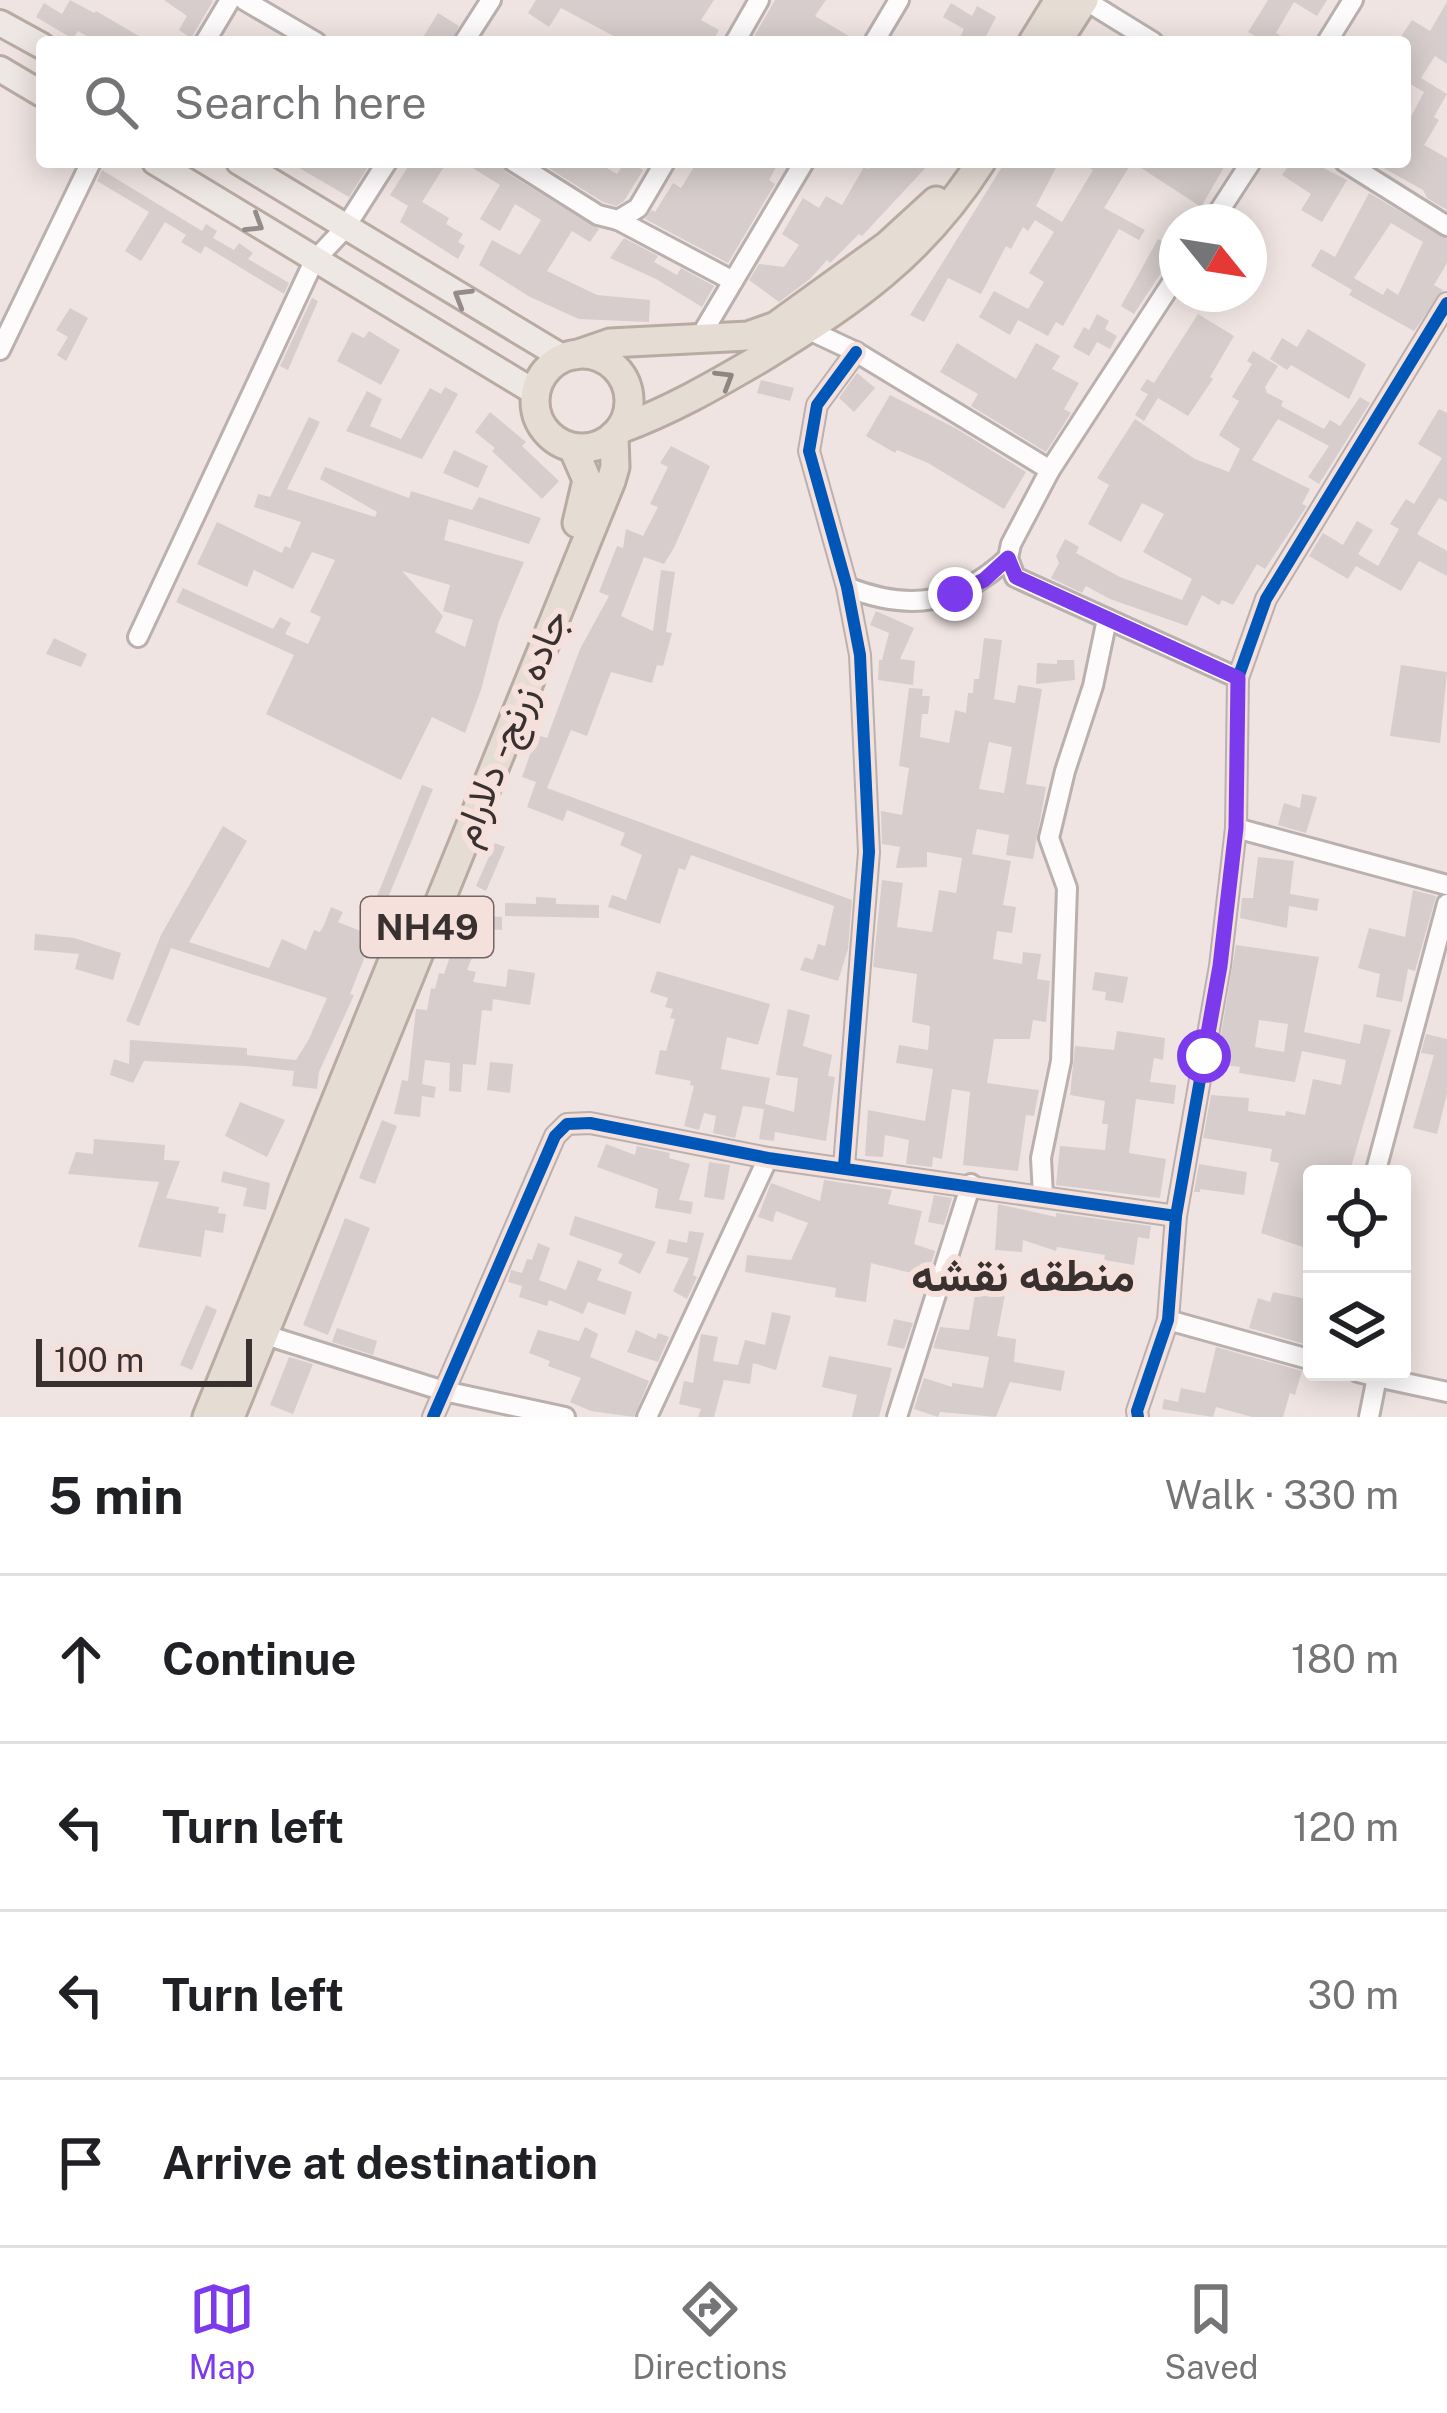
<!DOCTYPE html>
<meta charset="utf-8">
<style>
:root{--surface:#fff;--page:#f2f2f2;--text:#202124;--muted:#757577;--line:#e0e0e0;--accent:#7c3aed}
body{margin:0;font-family:"Public Sans",Vazirmatn,sans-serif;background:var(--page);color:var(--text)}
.controls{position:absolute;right:36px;bottom:36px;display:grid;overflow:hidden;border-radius:12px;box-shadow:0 6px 30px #0003}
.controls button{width:108px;height:108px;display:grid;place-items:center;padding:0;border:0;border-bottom:3px solid var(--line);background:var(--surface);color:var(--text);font:60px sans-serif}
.compass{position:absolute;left:1159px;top:204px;width:108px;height:108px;border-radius:50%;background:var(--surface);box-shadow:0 6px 30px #0003;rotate:120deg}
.scale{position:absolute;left:36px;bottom:30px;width:216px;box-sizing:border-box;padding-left:12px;border:6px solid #393130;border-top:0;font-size:33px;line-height:42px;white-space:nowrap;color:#393130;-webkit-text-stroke:9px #f5e0dc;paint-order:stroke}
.stop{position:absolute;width:36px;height:36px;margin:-27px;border:9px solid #7c3aed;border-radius:50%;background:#fff}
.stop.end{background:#7c3aed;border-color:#fff;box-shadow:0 3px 12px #0008}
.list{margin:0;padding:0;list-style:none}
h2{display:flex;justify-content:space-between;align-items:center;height:156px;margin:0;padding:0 48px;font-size:51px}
h2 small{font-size:39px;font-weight:400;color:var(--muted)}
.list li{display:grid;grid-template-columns:78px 1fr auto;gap:36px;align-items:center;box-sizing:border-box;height:168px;padding:0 48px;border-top:3px solid var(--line)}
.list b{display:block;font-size:45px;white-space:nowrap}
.list em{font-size:39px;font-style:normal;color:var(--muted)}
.icon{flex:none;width:66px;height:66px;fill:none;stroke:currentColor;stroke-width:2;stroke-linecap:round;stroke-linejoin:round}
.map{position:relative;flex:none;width:1447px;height:1417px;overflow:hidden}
.search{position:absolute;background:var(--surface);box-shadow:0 6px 30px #0003;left:36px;right:36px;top:36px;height:132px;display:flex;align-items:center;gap:30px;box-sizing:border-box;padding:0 42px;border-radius:12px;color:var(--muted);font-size:45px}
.sheet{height:828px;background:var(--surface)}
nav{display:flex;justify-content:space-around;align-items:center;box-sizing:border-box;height:168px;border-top:3px solid var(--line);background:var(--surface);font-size:33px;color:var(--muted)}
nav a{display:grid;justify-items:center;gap:6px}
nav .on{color:var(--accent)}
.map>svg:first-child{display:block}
</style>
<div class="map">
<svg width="1447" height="1417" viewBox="0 0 1447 1417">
<rect width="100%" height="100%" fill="#efe4e2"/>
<!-- building -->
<g fill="#d7cdcd" fill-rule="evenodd">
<polygon points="70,0 94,13 96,11 149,42 97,42 78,31 73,39 36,17 44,3 62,14"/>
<polygon points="164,0 211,0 213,1 191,38 179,30 187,16"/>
<polygon points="536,0 714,0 701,20 719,30 712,42 692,42 684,37 682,41 675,37 672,42 625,42 561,8 549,27 528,13"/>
<polygon points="775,0 826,0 815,16 859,42 751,42"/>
<polygon points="1268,0 1327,0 1317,16 1294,2 1276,33 1292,42 1265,42 1248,32"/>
<polygon points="1447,2 1447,64 1435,56 1421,78 1447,94 1434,117 1439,120 1424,145 1447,158 1447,210 1427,198 1423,190 1373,162 1405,162 1405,128 1424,92 1405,81 1405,41 1400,38 1412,20 1430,31"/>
<polygon points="951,3 972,16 977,6 996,17 983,42 960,37 964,29 943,17"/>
<polygon points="438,13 459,26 451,42 420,42"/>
<polygon points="289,162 371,162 349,197"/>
<polygon points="411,162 447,162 422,202 449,218 446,224 463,234 458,242 465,246 458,259 400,222 408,206 390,195"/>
<polygon points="463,162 501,162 507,173 599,229 590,242 572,231 547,271 597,295 650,300 649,322 579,319 530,297 479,265 492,240 520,255 541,220 515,204 500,231 480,219 500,185"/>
<polygon points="539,162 597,162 617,174 625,162 630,162 643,170 624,201 616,206 603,202"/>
<polygon points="697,162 779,162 769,180 775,184 728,263 645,219 652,210 655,212 673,183 681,188"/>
<polygon points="874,162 931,162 862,236 859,234 830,263 827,260 810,279 779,302 749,280 759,264 784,267 799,245 782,234 803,198 819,208 826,196 842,205 864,167 868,169"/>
<polygon points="1005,162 1059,162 1036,206 1062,222 1093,170 1079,162 1164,162 1173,167 1175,162 1227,162 1201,207 1132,162 1104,208 1145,230 1139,240 1119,229 1063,326 1056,322 1048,336 1018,320 1010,335 979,317 994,291 1028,309 1044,282 1029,273 1054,232 1035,220 1028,231 1023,227 1011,249 1006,246 981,294 948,278 924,322 910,315"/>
<polygon points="1291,162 1312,162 1347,180 1322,222 1301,210 1311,194 1282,175"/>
<polygon points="102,170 202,231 206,224 217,231 213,238 234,250 239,243 253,253 248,259 289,283 284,294 205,246 201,254 181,242 186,235 165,222 141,261 125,251 149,212 97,181"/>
<path d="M1369,193L1447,239V263L1434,285L1443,290L1414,331L1349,295L1352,290L1311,266L1321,249L1335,257ZM1391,223L1423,242L1398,295L1387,288L1383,295L1354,278Z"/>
<polygon points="624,238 658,256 654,262 677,275 681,268 714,286 702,307 656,279 610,258"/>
<polygon points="1158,239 1176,250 1134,314 1121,306"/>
<polygon points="312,298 318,301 288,370 280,366"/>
<polygon points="70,308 88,318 66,361 57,355 68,337 56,330"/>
<polygon points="1097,314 1109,321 1105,329 1117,336 1110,349 1097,342 1089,356 1073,347 1084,327 1089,330"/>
<polygon points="1198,314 1234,336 1210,377 1213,379 1188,416 1158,398 1144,421 1135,415 1148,394 1140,390 1147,379 1154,383"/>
<polygon points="1308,329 1366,364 1349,399 1291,365 1287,370 1270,359 1282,338 1297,347"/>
<polygon points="369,331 400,350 381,385 337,361 352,332 364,338"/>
<polygon points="957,343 1016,379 1036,343 1060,356 1052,369 1079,383 1064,409 1071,413 1046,452 971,406 978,394 940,372"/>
<polygon points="1253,351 1278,366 1265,387 1267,393 1283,401 1281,406 1324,429 1330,420 1340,426 1360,397 1370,403 1319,484 1308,477 1329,446 1278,419 1252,460 1310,489 1302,504 1307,506 1265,569 1257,564 1233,605 1222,600 1219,605 1202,595 1187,626 1110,599 1086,586 1082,593 1051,578 1059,563 1056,556 1065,539 1079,547 1076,553 1120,577 1182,600 1192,579 1143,552 1164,514 1142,503 1121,542 1088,524 1109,485 1097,478 1135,419 1195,459 1229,472 1240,449 1219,435 1239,401 1232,397 1252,364 1247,361"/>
<polygon points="857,373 875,388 854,412 839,398"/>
<polygon points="761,380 794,388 790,401 757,393"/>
<polygon points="445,387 458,394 422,459 346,431 367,391 382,399 370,426 401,439 430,388 441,394"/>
<polygon points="890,395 957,429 1026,472 1004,509 928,463 897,450 895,453 866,436"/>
<polygon points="1439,409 1447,413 1447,502 1439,498 1417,534 1447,551 1447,576 1419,561 1401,591 1356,566 1348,579 1309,556 1323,533 1343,545 1357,521 1373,530 1358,554 1378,566 1399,529 1390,524 1406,499 1414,504 1442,458 1418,444"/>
<polygon points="490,412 526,442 522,446 559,481 542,499 492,451 495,448 475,432"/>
<path d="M309,417L320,422L287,489L375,517L377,512L320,479L325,467L409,498L411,491L472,510L479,497L541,518L529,544L449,519L444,540L524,562L499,621L481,690L465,733L432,717L401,780L266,714L294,655L176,602L183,588L273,629L280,617L291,623L285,634L308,644L321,617L310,612L335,560L312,552L293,589L254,570L247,587L197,564L217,522L282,553L285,546L290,548L301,522L254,507L258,494L270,497ZM402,571L450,585L443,611L473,620L465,647L435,632L443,616Z"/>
<polygon points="671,446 710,466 674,548 664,564 644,557 621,616 653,631 661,570 675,572 666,632 672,633 663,666 657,665 652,683 611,672 587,736 571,730 547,788 852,900 848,949 838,981 800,970 805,957 813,960 818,944 825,946 834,906 691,855 685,870 679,868 660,924 608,907 612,895 626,900 642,855 620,845 625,833 567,810 563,821 527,807 536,782 522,777 537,735 547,738 580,649 609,596 599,592 617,546 623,548 626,529 643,536 658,507 650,504 668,467 660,463"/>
<polygon points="454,450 488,466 478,488 443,473"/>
<polygon points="876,611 914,628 900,659 915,661 913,685 878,680 879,660 882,660 889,633 870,625"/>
<polygon points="54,638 87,654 81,667 46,654"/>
<path d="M984,638L1002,640L994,699L1015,703L1018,685L1042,689L1026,784L1046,787L1033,859L1006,855L1009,835L977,829L972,854L1011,861L1003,905L1016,907L1012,933L997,931L993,959L1022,964L1023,952L1041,954L1037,979L1050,981L1046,1022L1033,1020L1030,1039H994L987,1083L1039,1090L1034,1116L1026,1115L1018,1171L963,1165L970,1092L952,1089L942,1159L933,1157L932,1167L906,1164L909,1140L885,1135L883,1157L865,1156L868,1110L925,1121L933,1069L896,1063L899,1045L928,1050L930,1026L912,1022L917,974L873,967L882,880L903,883L897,927L932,932L939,890L956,893L962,858L927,852V867L896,868L900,847L882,844L881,811L902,815L909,768L899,766L909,688L923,689L922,696H930L928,714H922L920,737L949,743L955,710L966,713L968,693H973L974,679H979ZM989,742L1012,747L1004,793L979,789Z"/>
<polygon points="1057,660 1074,660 1075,680 1036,684 1037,663 1057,664"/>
<polygon points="1401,665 1447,672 1440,743 1390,736"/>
<polygon points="422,785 433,789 385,905 375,901"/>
<polygon points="1302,794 1317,797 1306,833 1278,825 1284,803 1300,808"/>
<polygon points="223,826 247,841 189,942 269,968 282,939 306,950 314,930 320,932 324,925 331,907 343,912 338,922 373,936 350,994 354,995 319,1072 317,1089 292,1086 294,1071 246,1066 144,1061 133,1083 110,1075 114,1059 129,1064 130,1040 247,1048 247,1055 296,1060 309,1039 327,998 171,948 139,1026 126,1021 161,935"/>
<polygon points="495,843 505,847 486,891 476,886"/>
<polygon points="1258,857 1294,861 1290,894 1319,899 1317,911 1289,906 1287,928 1240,918 1242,898 1253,898"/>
<polygon points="1413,890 1436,896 1415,971 1408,969 1402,1002 1376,997 1380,974 1358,968 1369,928 1405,937"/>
<polygon points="536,897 556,898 556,904 599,905 599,918 505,916 505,903 536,904"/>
<polygon points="464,916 477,922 477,916 502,917 502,930 484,929 467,970 476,972 473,982 506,987 508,969 535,973 530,1005 493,999 492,1011 482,1010 476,1065 463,1064 461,1092 449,1091 450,1063 425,1060 422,1084 436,1087 434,1098 422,1096 420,1117 394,1114 402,1080 408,1081 416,1009 427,1010 431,988 435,989 439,973 444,974"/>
<polygon points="35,934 74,938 121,953 113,980 75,969 79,954 34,950"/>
<path d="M1236,945L1319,957L1304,1032L1360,1044L1364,1024L1391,1030L1349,1174H1312V1250L1261,1233L1279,1163L1270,1161L1272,1149L1203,1138L1211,1095L1249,1098L1248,1111L1285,1116L1286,1111L1305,1115L1313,1079L1341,1085L1346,1060L1302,1051L1295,1082L1239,1073L1240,1067L1216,1064ZM1259,1020L1288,1024L1284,1052L1255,1047Z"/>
<polygon points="657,971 770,1004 758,1045 727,1037 721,1069 770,1078 765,1104 794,1112 798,1078 776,1075 788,1009 810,1015 803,1046 832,1055 828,1076 835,1077 826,1141 775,1132 774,1141 759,1139 764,1109 743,1106 735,1138 713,1133 716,1116 704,1113 699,1130 684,1126 694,1086 690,1085 691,1081 655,1074 660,1050 666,1051 675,1019 670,1018 673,1009 665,1007 668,998 650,992"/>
<polygon points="1095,972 1128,977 1123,1003 1105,1000 1106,992 1092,990"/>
<polygon points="1117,1031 1165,1038 1163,1060 1154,1058 1150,1082 1176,1085 1174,1104 1136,1099 1129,1153 1166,1159 1160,1198 1056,1185 1060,1146 1105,1150 1108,1124 1102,1124 1105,1101 1070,1095 1075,1046 1114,1050"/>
<polygon points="1426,1034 1447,1039 1447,1094 1437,1134 1413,1128 1434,1055 1421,1053"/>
<polygon points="490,1062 513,1064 510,1093 487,1090"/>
<polygon points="240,1102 285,1120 267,1157 225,1136"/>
<polygon points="382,1120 397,1126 375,1184 359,1178"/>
<polygon points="94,1139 165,1145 164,1160 180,1161 166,1198 219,1207 218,1213 226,1214 223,1233 205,1230 201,1257 138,1247 159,1182 68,1174 76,1152 93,1154"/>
<polygon points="606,1144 635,1155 637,1146 670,1153 669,1158 690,1164 679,1200 693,1202 691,1214 655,1208 658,1189 597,1167"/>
<polygon points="709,1162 730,1165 724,1200 704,1197"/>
<polygon points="1199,1164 1247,1172 1244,1195 1200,1189 1200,1192 1194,1192"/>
<polygon points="223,1171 270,1183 266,1210 243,1206 247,1188 221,1182"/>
<polygon points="824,1180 892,1190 888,1204 922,1211 914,1244 935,1251 927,1277 871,1263 866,1302 835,1297 836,1288 745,1272 747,1255 791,1260 808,1223 776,1211 773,1222 758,1217 771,1183 820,1201"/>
<polygon points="934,1195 952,1198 944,1225 928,1222"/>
<polygon points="998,1204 1056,1217 1056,1213 1151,1226 1149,1239 1138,1237 1134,1265 1104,1260 1105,1255 1057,1247 1056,1251 1023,1240 1022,1252 995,1250"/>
<polygon points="575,1216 656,1242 640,1274 618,1263 623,1254 569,1235"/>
<polygon points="345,1218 370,1228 328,1335 303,1325"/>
<polygon points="689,1231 704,1233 693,1275 697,1277 687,1299 673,1291 689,1258 666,1253 669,1239 687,1243"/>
<polygon points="538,1243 550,1248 539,1280 566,1290 578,1260 602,1269 597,1280 632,1292 625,1315 588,1302 583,1314 549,1300 547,1306 519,1297 522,1286 508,1282 511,1270 522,1273 527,1259 532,1260"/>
<polygon points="976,1289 1005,1294 997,1336 1016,1339 1014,1362 1065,1371 1061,1391 1010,1382 996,1417 940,1412 938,1417 914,1409 924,1378 952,1387 952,1383 983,1388 989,1357 933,1348 940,1327 969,1330"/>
<polygon points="1273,1292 1312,1300 1312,1346 1249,1328 1258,1298 1270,1302"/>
<polygon points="206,1305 217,1310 192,1370 180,1365"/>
<polygon points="772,1312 791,1316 776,1370 753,1363 750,1384 724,1380 714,1417 698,1417 701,1409 679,1404 684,1381 693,1383 701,1334 718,1337 713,1361 738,1365 745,1340 765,1345"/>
<polygon points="894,1319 913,1323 904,1349 887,1345"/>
<polygon points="585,1327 598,1334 590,1357 649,1381 634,1417 591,1411 570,1402 581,1378 548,1366 550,1361 529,1353 538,1330 579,1341"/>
<polygon points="337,1328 377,1341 373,1355 332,1342"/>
<polygon points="636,1330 656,1339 658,1333 669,1337 658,1362 627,1352"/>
<polygon points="1216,1347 1302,1371 1295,1395 1290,1393 1283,1417 1252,1417 1216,1407 1213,1417 1162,1409 1164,1399 1178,1402 1181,1388 1205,1393"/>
<polygon points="829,1356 892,1368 879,1417 852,1417 857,1395 822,1387"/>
<polygon points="289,1357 313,1364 293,1414 270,1405"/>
</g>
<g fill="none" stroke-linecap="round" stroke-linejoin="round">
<!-- minor casing -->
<g stroke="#bab1af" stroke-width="24">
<g id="minor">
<polyline points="244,0 316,42"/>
<polyline points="1085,0 1153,42"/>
<polyline points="205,42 230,0"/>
<polyline points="464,42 491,0"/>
<polyline points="735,42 759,0"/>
<polyline points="874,42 899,0"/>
<polyline points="1327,42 1353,0"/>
<polyline points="514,162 598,215 618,220 638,208 665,162"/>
<polyline points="1345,162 1447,226"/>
<polyline points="618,220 733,281"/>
<polyline points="1212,222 1251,162"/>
<polyline points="1177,275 1050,470 1011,544 1008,558 1015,577 1238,678"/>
<polyline points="809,330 856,352 1050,470"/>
<polyline points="700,337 804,162"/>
<polyline points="0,350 91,162"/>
<path d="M847,587C910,612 959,604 1008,558"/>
<polyline points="138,637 314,261 345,228 387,162"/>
<polyline points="1236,828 1447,885"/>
<polyline points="844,1166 869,852 860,655 847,587 809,451 817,405 856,352"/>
<polyline points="1375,1174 1447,904"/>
<polyline points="1043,1196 1041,1158 1061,1061 1067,888 1049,838 1065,771 1093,686 1107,619"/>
<polyline points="1168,1320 1312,1360"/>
<polyline points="253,1331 444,1391 565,1417"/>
<polyline points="1358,1372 1377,1377 1369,1417"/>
<polyline points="1377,1377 1447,1392"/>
<polyline points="433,1417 555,1136 567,1124 590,1123 768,1158 1176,1216"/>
<polyline points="647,1417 768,1158"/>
<polyline points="897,1417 971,1184"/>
<polyline points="1138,1417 1137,1411 1168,1320 1176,1216 1220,966 1236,828 1238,678 1266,599 1447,303"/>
</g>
</g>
<!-- major casing -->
<g stroke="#b9aba2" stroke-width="30">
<g id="major">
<polyline points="0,23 42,46"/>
<polyline points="0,69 42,94"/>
<polyline points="155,162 536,393"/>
<polyline points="239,162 562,357"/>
</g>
</g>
<!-- highway casing -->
<g stroke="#b9aba2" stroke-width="33">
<g id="highway">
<polyline points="1033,42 1059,0"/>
<polyline points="1057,42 1084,0"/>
<circle cx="582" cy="401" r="47"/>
<polyline points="575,355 610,343 748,336 776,326 888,245 936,201"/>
<path d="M620,429C670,411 715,385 761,358C852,303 923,253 981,162"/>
<polyline points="573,448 587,480 577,523"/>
<polyline points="207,1417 397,951"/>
<polyline points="230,1417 611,481 615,467 614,435"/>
</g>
</g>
<!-- minor -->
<use href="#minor" stroke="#fdfbfb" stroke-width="18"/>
<!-- major -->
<use href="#major" stroke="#eee8e4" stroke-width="24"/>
<!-- highway -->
<use href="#highway" stroke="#e5dcd4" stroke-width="27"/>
<!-- cycleway casing -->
<g stroke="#f5e0dc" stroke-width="20">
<g id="cycleway">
<polyline points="844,1166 869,852 860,655 847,587 809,451 817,405 856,352"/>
<polyline points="433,1417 555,1136 567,1124 590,1123 768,1158 1176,1216"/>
<polyline points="1138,1417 1137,1411 1168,1320 1176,1216 1220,966 1236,828 1238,678 1266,599 1447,303"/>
</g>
</g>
<!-- cycleway -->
<use href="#cycleway" stroke="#0057b8" stroke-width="12"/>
</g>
<!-- one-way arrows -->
<defs><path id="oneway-chevron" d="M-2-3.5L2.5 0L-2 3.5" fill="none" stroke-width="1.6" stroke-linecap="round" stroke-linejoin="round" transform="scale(3)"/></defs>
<g stroke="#948c8a">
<use href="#oneway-chevron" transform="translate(255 224) rotate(32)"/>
<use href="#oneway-chevron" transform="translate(462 297) rotate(-149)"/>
</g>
<use stroke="#8f8682" href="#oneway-chevron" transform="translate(725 379) rotate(-31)"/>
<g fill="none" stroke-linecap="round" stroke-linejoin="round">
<!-- route -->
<polyline stroke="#7c3aed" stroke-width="15" points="955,594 984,580 1008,558 1016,577 1238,678 1236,828 1220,966 1204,1056"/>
</g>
<g text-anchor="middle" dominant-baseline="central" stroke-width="12" stroke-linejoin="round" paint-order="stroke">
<!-- shield labels -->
<rect fill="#f5e0dc" stroke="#716664" stroke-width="3" x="361" y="897" width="132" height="60" rx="9"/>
<g font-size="36" font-weight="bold" fill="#393130">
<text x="427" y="927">NH49</text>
</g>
<!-- street labels -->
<g font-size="39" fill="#393130" stroke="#f5e0dc">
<text transform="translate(509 727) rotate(-68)">جاده زرنج - دلارام</text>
</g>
<!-- quarter labels -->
<g font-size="45" font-weight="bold" fill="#393130" stroke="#f5e0dc">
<text x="1023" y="1274">منطقه نقشه</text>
</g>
</g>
</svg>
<div class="controls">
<button><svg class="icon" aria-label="locate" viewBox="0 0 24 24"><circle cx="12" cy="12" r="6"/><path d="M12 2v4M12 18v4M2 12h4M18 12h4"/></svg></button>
<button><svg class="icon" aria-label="layers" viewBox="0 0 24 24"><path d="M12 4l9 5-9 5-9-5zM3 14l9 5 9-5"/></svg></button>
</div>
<svg class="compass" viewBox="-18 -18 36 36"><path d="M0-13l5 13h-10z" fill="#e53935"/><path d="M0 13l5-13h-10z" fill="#757577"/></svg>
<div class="scale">100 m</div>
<div class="stop" style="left:1204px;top:1056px"></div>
<div class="stop end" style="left:955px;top:594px"></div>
<div class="search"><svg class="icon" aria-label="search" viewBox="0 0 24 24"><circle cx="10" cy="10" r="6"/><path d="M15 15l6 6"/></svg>Search here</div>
</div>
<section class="sheet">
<h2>5 min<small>Walk · 330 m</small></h2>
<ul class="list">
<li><svg class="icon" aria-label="ahead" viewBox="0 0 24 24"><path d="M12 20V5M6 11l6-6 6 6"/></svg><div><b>Continue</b></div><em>180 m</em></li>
<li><svg class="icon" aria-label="left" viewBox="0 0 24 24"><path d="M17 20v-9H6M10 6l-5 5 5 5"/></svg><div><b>Turn left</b></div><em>120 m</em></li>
<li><svg class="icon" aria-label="left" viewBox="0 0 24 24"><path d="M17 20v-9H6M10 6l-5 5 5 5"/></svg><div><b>Turn left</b></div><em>30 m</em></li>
<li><svg class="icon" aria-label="arrive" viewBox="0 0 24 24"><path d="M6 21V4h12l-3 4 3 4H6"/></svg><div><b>Arrive at destination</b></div></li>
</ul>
</section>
<nav>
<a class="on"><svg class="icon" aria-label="map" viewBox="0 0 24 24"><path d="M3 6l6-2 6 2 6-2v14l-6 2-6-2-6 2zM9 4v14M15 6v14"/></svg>Map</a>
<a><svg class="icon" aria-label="directions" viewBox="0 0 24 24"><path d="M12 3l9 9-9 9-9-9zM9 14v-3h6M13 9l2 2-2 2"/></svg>Directions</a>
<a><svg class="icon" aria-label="saved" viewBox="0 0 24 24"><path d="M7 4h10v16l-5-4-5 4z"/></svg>Saved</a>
</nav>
